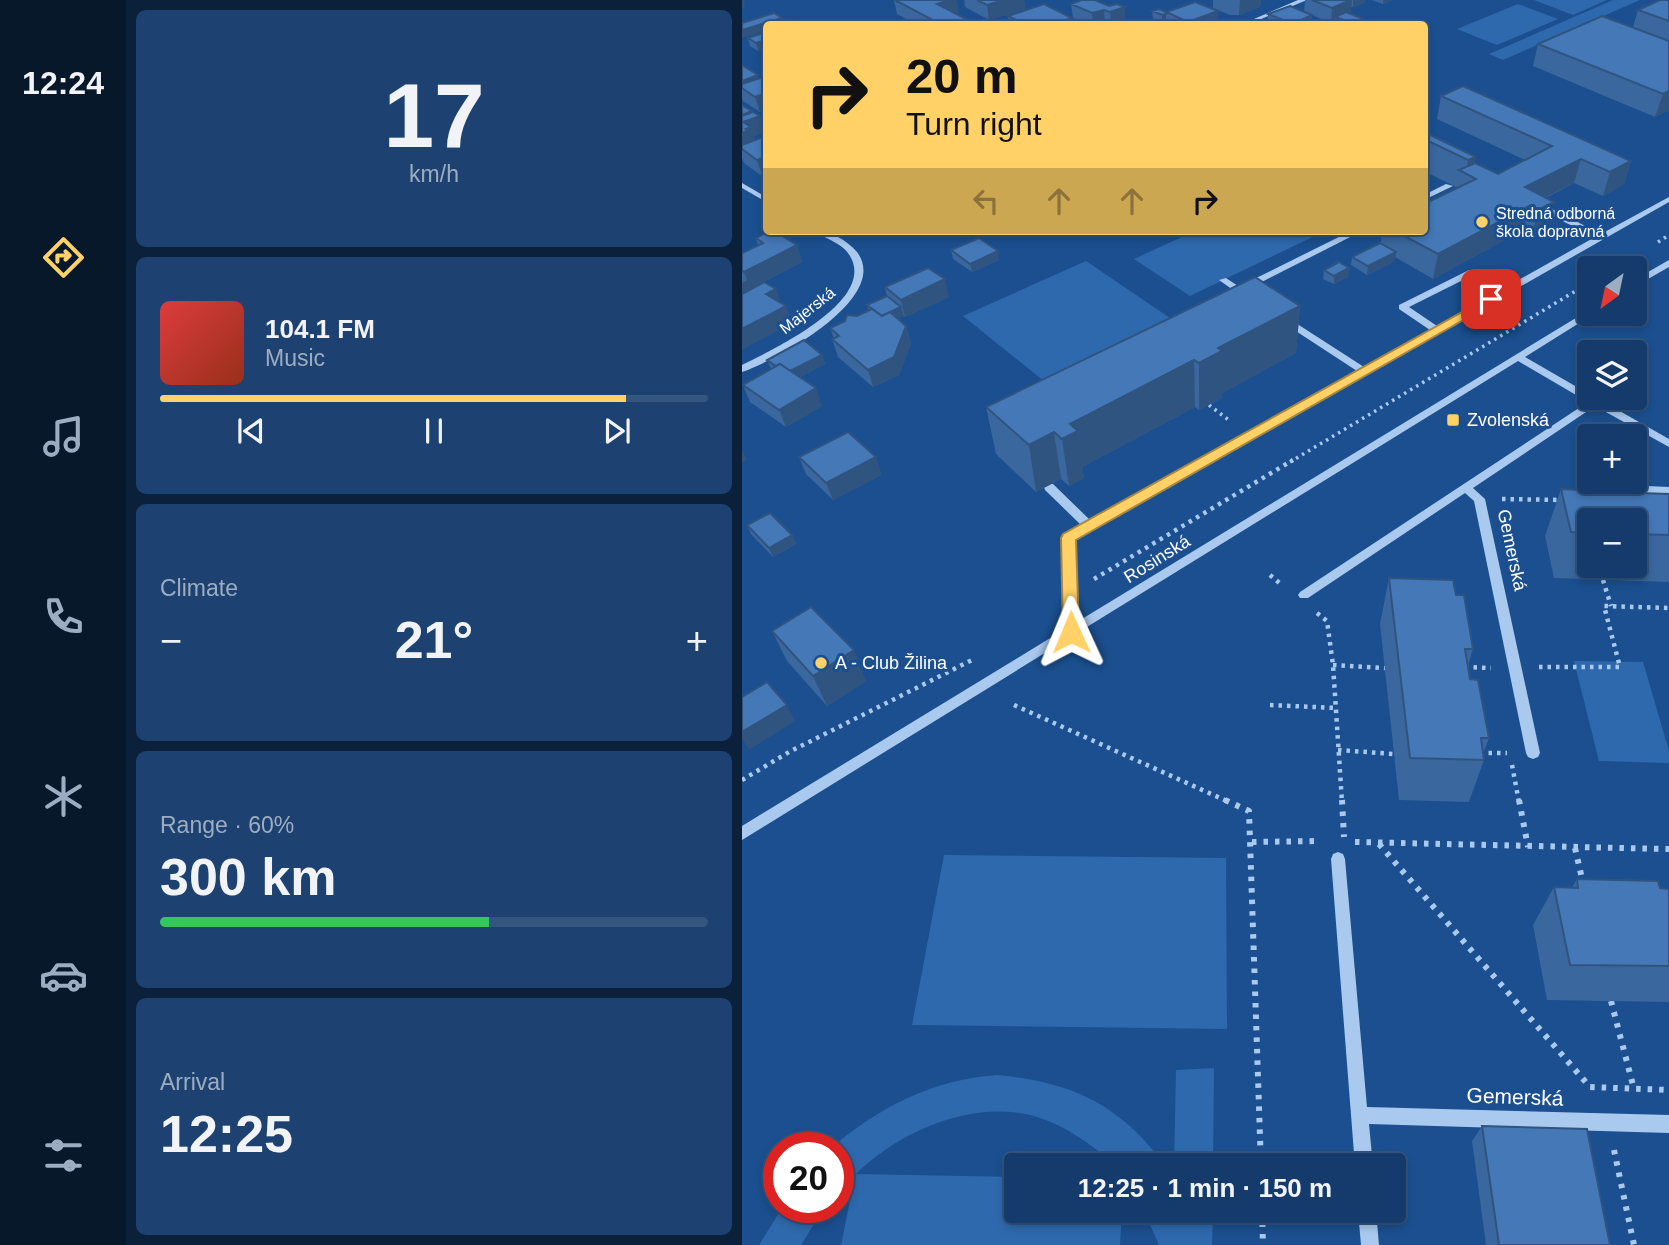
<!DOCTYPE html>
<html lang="en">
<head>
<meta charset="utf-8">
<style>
	:root { --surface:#143b6b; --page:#1d4271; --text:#f1f3f6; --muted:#9dadc1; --line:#33557e; --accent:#ffd166 }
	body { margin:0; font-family:Arial,sans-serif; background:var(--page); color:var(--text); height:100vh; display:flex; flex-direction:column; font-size:26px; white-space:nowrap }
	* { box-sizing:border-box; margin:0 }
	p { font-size:23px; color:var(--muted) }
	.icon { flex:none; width:38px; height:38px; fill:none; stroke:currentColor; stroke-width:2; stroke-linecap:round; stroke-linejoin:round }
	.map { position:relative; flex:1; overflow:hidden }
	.side { display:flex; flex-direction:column; gap:10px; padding:10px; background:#0b203b; width:616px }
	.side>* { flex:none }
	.hud { position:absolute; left:21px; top:21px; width:665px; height:214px; border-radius:7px; box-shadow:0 4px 10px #0003,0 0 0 2px var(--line); background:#ffd166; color:#111; overflow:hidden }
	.needle { width:46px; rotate:213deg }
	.fabs { position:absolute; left:835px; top:256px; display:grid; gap:14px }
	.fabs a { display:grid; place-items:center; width:70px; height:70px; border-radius:7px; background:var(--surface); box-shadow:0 4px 10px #0003,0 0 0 2px var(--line); font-size:35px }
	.speed { position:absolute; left:21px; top:1132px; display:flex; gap:14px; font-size:35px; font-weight:700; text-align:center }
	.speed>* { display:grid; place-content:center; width:91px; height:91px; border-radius:50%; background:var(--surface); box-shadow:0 4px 10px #0003,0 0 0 2px var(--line); line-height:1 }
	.speed .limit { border:10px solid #d22; background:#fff; color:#111 }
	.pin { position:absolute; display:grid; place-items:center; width:60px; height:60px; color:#fff; margin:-30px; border-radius:14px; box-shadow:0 4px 10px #0006 }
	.me { position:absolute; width:77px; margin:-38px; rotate:359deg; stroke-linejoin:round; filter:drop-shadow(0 0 5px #0008) }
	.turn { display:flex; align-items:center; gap:24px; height:147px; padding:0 28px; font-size:32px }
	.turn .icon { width:91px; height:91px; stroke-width:2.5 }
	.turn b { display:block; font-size:49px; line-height:60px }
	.lanes { display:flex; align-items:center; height:66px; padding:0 28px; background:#0003; justify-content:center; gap:35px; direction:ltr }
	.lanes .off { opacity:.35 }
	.big { font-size:52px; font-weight:700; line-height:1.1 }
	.side .card { flex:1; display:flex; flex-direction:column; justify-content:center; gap:10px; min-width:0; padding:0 24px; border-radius:10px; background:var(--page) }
	.side .dial { align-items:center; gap:0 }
	.dial b { font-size:91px; line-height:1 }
	.song { display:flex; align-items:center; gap:21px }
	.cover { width:84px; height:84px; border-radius:10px; background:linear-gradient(135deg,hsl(0 70% 55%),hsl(10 70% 35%)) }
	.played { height:7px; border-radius:4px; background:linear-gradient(90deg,var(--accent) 85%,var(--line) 85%) }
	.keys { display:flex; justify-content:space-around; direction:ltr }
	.heat { display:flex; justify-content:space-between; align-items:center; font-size:38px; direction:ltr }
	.charge { height:10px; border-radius:5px; background:linear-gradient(90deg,#34c759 60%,var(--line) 0) }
	.trip { position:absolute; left:262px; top:1153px; width:402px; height:70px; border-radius:7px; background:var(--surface); box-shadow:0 4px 10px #0003,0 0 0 2px var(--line); font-weight:700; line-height:70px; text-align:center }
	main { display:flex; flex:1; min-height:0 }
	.dock { display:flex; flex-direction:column; width:126px; justify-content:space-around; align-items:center; background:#08182b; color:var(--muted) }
	.dock .icon { width:49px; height:49px }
	.dock .current { color:var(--accent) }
	.dock b { font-size:32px; color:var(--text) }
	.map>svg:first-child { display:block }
</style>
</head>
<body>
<main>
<nav class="dock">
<b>12:24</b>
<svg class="icon current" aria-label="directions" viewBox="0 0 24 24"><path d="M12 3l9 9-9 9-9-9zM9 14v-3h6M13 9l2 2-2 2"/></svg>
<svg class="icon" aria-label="music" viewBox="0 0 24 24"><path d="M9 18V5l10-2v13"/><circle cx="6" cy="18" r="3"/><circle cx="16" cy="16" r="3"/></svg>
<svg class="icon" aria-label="phone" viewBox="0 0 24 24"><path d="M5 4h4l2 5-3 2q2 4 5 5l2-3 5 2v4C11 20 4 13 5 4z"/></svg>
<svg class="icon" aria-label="climate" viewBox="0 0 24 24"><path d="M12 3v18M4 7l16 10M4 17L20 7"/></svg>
<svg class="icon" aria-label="car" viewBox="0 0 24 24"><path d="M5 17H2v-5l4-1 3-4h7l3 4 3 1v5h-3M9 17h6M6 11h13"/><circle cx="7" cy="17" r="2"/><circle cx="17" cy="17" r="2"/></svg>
<svg class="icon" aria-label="filters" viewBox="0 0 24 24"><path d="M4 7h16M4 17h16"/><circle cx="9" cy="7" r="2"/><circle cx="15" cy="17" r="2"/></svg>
</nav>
<section class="side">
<div class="card dial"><b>17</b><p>km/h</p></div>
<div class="card">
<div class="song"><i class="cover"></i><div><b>104.1 FM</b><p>Music</p></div></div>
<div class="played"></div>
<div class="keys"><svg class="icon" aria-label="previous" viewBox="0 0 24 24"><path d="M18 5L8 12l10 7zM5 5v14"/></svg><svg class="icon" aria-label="pause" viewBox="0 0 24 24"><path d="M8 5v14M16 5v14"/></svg><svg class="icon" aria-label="next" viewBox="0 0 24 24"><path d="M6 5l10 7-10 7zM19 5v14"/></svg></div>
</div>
<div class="card"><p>Climate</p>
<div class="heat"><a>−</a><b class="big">21°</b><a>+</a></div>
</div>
<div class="card"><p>Range · 60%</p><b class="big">300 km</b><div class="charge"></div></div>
<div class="card"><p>Arrival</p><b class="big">12:25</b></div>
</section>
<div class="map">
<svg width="927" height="1245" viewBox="0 0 927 1245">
	<rect width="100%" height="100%" fill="#1b4f8f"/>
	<g fill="#2e69ad">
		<path d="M792,0H865L831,15Z"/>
		<path d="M871,0H898L761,60L747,54Z"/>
		<path d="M776,4L816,19L755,45L715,29Z"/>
		<path d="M453,231H583L448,296L392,259Z"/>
		<path d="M344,261L428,318L302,381L221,316Z"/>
		<path d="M832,661L901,662L927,751V763L857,761Z"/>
		<path d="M202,855L484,858L485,1029L170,1025Z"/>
		<path d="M472,1068L471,1165H432L434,1070Z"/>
		<path d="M255,1075C331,1082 377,1104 423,1165H372C351,1145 324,1126 295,1117C233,1098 157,1131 114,1174L275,1177V1211H380L378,1245H99L113,1176L96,1193V1148H89C139,1106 190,1080 255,1075Z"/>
		<path d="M40,1208H82L59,1245H17Z"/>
		<path d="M402,1211H471L470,1245H417Z"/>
	</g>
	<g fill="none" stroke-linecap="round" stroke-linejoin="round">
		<g stroke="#a9c9ee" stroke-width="3.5" stroke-dasharray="2.5 4.5" stroke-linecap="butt">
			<path d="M916,242L927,235"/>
			<path d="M873,268L884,261"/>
			<path d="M467,405L488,421"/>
			<path d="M548,462L847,283"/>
		</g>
		<g stroke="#a9c9ee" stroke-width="4.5" stroke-dasharray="3.5 5" stroke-linecap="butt">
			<path d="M760,499L821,500"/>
			<path d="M528,575L541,586"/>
			<path d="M352,579L551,460"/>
			<path d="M861,580L869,606"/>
			<path d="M575,613L585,621L591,665L600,802"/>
			<path d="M591,665L643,668"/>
			<path d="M723,667L749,668"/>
			<path d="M797,667H878L862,606L927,608"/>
			<path d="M272,705L487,802"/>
			<path d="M528,705L594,708"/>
			<path d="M596,750L651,754"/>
			<path d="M738,753H765"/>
			<path d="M770,765L777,802"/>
			<path d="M0,780L47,752L232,659"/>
		</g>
		<g stroke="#a9c9ee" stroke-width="6" stroke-dasharray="4.5 7" stroke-linecap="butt">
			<path d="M483,800L507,811L519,1166"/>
			<path d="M600,800L602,837"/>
			<path d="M777,800L786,847"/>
			<path d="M510,842L579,841"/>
			<path d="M613,842L927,849"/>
			<path d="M637,844L848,1087L927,1090"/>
			<path d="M833,848L841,883"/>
			<path d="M869,1001L892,1089"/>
			<path d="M872,1150L892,1245"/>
			<path d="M520,1211L521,1245"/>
		</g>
		<g fill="#a9c9ee" fill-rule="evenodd">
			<path d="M556,0H565L507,24H500Z"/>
			<path d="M0,183L24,197V202L0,188Z"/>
			<path d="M704,184L711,186L682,200V195Z"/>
			<path d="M927,197V202L333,540L335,622L847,310V313H851L850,315L783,357L847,394V397H853L927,439V447L853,406L731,488L743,499L798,753L796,757L791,759L786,757L784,753L732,501L723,493L566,598H558L556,595L558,592L846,402L776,361L0,840V826L323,629L321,538L340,526L303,490L302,487L303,484H311L349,521L615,371L540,322V318H546L622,367L688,330L657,309V305L727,270H733V274L667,307L695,326L853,237L800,211V207H806L859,234Z"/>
			<path d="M73,231C88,231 105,240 115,252C150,298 33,361 0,372V365C30,350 135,301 108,256C101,243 83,239 73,231Z"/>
			<path d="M609,231H620L506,289H501L507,293V297H501L477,280L484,278L499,288L500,285Z"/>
			<path d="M927,260V267L892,287V280Z"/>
			<path d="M882,485L927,487V495L878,492L877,489Z"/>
			<path d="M596,852L601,854L603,859L625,1107L927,1115V1133L627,1124L631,1166H613L589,859L591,854Z"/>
			<path d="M616,1211H634L637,1245H619Z"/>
		</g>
	</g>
	<g fill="#3a679d" fill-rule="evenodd">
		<path d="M152,0L217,13L214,14L234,24H173L155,14Z"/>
		<path d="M222,0H282L283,9L247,20L223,7Z"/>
		<path d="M471,0H519L518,7L497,15H488L471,8Z"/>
		<path d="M563,0H623V3L609,7V14L629,22V24H593V21L589,23L570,15L569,24H526V14L562,12Z"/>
		<path d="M629,0H651L641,4Z"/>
		<path d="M927,0V110L913,117L791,66L796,44L891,27L896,10Z"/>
		<path d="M329,4L383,7V22L377,24H343L331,18Z"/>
		<path d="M410,11L424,12L476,11L475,24H424V21L420,23L411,19Z"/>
		<path d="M266,16L330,18V24H267Z"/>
		<path d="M24,32L16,51L8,46L6,38Z"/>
		<path d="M0,65L16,75L18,112L1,101L0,98Z"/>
		<path d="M699,96L889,161L882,184L861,196L832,183L804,198L806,226L790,235L781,230L691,279L653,257V261L625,275L609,265L610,257L639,243L640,231H682L713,189L714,187L682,171V132L733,163L756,174L783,160L695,119Z"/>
		<path d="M0,106L18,116L23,132L12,136L13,140L24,136V175L21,177L2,163L0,158Z"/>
		<path d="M25,231H58L59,233L47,239L55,245L60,262L0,293V253L16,245L14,238L25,232Z"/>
		<path d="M209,250L257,260L230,272L211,259Z"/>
		<path d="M607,268L606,277L592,284L581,279L582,270Z"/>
		<path d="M143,287L207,297L163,317L161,316L155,318L164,326L169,343L157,375L131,387L96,357L90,339H92L88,328L127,311L125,305L145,296Z"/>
		<path d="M558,306L554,353L480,393V398L457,410L453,407L340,467L342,478L327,486L319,479L294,492L254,454L244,407Z"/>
		<path d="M80,355L83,364L58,377L80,406L44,427L8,402L1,385L29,369L25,360Z"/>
		<path d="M57,457H134L139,475L91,500L64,474Z"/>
		<path d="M836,486L898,493L927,494V582L812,578L803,536L819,489L834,490ZM847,520H892V565H847Z"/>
		<path d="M5,525L50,535L54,544L31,557L9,534Z"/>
		<path d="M647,578L714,595L731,649L726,665L728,679L747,738L741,754L742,760L727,802L657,800L638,624Z"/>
		<path d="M30,631L124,681L85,706L45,661Z"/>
		<path d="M835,879L927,889V1002L805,1000L791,925L812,887L830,888Z"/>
		<path d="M740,1126L868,1245H744L730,1141Z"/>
	</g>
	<g fill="#305480">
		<path d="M0,0H2L3,7L0,8Z"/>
		<path d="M208,0H215L217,13L198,19L195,4Z"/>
		<path d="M262,0H282L283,9L247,20L245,5Z"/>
		<path d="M498,0H519L518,7L497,15Z"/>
		<path d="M610,0L609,14L593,17V21L589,23L590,8Z"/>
		<path d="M611,0H623V3L611,8Z"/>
		<path d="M641,0H651L641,4Z"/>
		<path d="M383,7V22L377,24H369L368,12Z"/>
		<path d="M362,10L363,24H351L350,13Z"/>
		<path d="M476,11L475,24H446V22Z"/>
		<path d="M424,14V21L420,23V15Z"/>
		<path d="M570,15L569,24H551Z"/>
		<path d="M40,18L42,24H24V31L0,38V30Z"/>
		<path d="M330,18V24H310Z"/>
		<path d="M24,40V48L16,51L14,43Z"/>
		<path d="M16,75L19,83L0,88V81Z"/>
		<path d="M927,91V110L913,117L921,94Z"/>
		<path d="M24,93V110L18,112L13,97Z"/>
		<path d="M10,111L12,118L18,116L23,132L12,136L14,144L0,149V115Z"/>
		<path d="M24,157V166L22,165L24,175L21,177L15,160Z"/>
		<path d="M734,157L730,177L724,174L726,160Z"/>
		<path d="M839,159L832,183L786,206L781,230L691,279L696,254L783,187Z"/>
		<path d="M889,161L882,184L861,196L868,172Z"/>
		<path d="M812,202L806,226L790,235L796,210Z"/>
		<path d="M43,231H58L59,233L47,239L50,247L55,245L60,262L8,289L2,272L36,235Z"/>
		<path d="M256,251L257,260L230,272L228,264Z"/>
		<path d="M654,252L653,261L625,275L626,266Z"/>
		<path d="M607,268L606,277L592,284V276Z"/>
		<path d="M203,279L207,297L163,317L159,300Z"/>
		<path d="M5,280L8,289L0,293V283Z"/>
		<path d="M34,289L40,307L24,294Z"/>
		<path d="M44,306L50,323L0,350V329Z"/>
		<path d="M558,306L554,353L480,393V398L457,410V363L476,348Z"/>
		<path d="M159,307L162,316L142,325L140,316Z"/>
		<path d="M164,326L169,343L157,375L131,387L126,370Z"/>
		<path d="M80,355L83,364L48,382L45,373Z"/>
		<path d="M452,360L453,407L340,467L342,478L327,486L320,439L328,424Z"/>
		<path d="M74,388L80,406L44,427L37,410Z"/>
		<path d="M312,432L319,479L294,492L287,445Z"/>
		<path d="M0,449L5,460L0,463Z"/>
		<path d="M134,457L139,475L91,500L84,483Z"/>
		<path d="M50,535L54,544L31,557L27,548Z"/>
		<path d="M112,650L124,681L85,706L71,676Z"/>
		<path d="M45,705L53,721L7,750L0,739V732Z"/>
	</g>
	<g fill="#4478b7" stroke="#305480" stroke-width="2">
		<path d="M153,0H208L195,4L234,24H198Z"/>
		<path d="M235,0H262L245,5Z"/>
		<path d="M340,0H353L367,6L375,4L383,7L368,12L362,10L350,13L329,4Z"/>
		<path d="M570,0H609L590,8Z"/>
		<path d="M918,0H927V21L896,10Z"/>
		<path d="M453,2L476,11L446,22L424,12Z"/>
		<path d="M302,4L330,18L310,24H282L266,16Z"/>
		<path d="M548,6L570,15L551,24L526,14Z"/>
		<path d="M417,9L426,13L424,12V14L420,15L410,11Z"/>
		<path d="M604,12L629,22L624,24H613L593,17Z"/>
		<path d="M32,13L40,18L0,30V23Z"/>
		<path d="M860,16L927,41V91L921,94L796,44Z"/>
		<path d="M402,20L411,24H380L389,21L393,23Z"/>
		<path d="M24,32V40L14,43L6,38Z"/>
		<path d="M0,65L16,75L0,81Z"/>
		<path d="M24,76V93L13,97L0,88V84Z"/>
		<path d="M721,86L889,161L868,172L839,159L783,187L812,202L796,210L787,206L696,254L653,231H682V204L734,179L717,170L733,163L756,174L810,146L699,96Z"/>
		<path d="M0,106H1L10,111L0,115Z"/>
		<path d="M11,112L18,116L1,122L9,127L4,129L7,130L0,133V116Z"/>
		<path d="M682,132L734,157L726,160L682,139Z"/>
		<path d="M24,136V157L15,160L0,149V145Z"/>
		<path d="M28,231H38L46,236L42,237L55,245L2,272L0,271V253L21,243L14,238Z"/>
		<path d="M237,238L256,251L228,264L209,250Z"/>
		<path d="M638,243L654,252L626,266L610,257Z"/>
		<path d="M597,262L607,268L592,276L582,270Z"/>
		<path d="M186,268L203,279L159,300L143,287Z"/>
		<path d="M513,277L558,306L476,348L480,351L457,363L452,360L328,424L336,431L320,439L312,432L287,445L244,407Z"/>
		<path d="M22,282L34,289L24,294L44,306L0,329V294Z"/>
		<path d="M145,296L159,307L140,316L125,305Z"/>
		<path d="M130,309L140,316L148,312L164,326L152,357L126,370L90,339L97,336L88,328L103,321L105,315L115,316Z"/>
		<path d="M62,340L80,355L48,371L38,364L34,366L25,360Z"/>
		<path d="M38,364L74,388L37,410L1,385Z"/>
		<path d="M106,432L134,457L84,483L57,457Z"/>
		<path d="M836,486L897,488L898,493L927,494V535L892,534V520H847V533L829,532L819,489L836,490Z"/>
		<path d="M28,513L50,535L27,548L5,525Z"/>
		<path d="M647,578L711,580L714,595H722L731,649H723L728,679L736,680L747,738H739L742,760L668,758Z"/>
		<path d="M69,607L112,650L71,676L30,631Z"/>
		<path d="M25,682L45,705L0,732V697Z"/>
		<path d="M835,879L916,881L918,888L927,889V966L828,965L812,887L836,888Z"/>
		<path d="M740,1126L845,1129L868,1245H757Z"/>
	</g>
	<path fill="#ffd166" stroke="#a68842" stroke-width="2" d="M749,296L755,299L753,302L334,540L337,632L329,639L323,637L321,632L319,538L321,534Z"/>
	<g fill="#ffd166" stroke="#1b4f8f" stroke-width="2.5">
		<circle cx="740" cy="222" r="7"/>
		<rect x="704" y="413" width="14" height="14" rx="3.5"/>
		<circle cx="79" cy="663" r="7"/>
	</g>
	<g text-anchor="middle" stroke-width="6" stroke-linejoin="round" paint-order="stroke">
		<g font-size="16" fill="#fff" stroke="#1b4f8f" text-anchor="start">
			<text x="754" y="219">Stredná odborná<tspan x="754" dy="18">škola dopravná</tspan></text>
		</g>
		<g font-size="16" fill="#fff" stroke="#1b4f8f">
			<text transform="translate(65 310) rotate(-38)" y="6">Majerská</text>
		</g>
		<g font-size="18" fill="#fff" stroke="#1b4f8f" text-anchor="start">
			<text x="725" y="426">Zvolenská</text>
			<text x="93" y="669">A - Club Žilina</text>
		</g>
		<g font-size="18" fill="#fff" stroke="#1b4f8f">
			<text transform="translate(770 550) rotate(78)" y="6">Gemerská</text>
			<text transform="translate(415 559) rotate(-32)" y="6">Rosinská</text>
		</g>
		<g font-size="21" fill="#fff" stroke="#1b4f8f">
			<text transform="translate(773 1097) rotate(2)" y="7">Gemerská</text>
		</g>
	</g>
</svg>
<div class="fabs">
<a><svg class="needle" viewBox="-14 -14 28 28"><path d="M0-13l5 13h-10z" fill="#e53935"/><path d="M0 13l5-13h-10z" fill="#9dadc1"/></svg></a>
<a><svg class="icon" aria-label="layers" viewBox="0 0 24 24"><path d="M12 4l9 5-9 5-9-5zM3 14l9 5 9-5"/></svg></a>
<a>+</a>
<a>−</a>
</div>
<div class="speed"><div class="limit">20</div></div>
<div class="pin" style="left:749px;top:299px;background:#d93025"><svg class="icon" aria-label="arrive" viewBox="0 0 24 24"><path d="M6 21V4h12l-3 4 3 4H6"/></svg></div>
<svg class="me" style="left:329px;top:632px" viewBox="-20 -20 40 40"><path d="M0-17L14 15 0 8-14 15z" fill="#ffd166" stroke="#fff" stroke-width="4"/></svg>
<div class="trip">12:25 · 1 min · 150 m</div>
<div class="hud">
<div class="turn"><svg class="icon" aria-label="right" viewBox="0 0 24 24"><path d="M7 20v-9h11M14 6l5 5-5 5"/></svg><div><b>20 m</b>Turn right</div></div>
<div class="lanes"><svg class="icon off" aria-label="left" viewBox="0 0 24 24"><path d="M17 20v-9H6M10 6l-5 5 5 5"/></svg><svg class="icon off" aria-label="ahead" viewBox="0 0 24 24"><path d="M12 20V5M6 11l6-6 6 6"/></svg><svg class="icon off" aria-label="ahead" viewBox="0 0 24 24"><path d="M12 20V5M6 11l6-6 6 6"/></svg><svg class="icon" aria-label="right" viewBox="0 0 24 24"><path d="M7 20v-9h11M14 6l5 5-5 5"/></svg></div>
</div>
</div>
</main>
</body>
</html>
